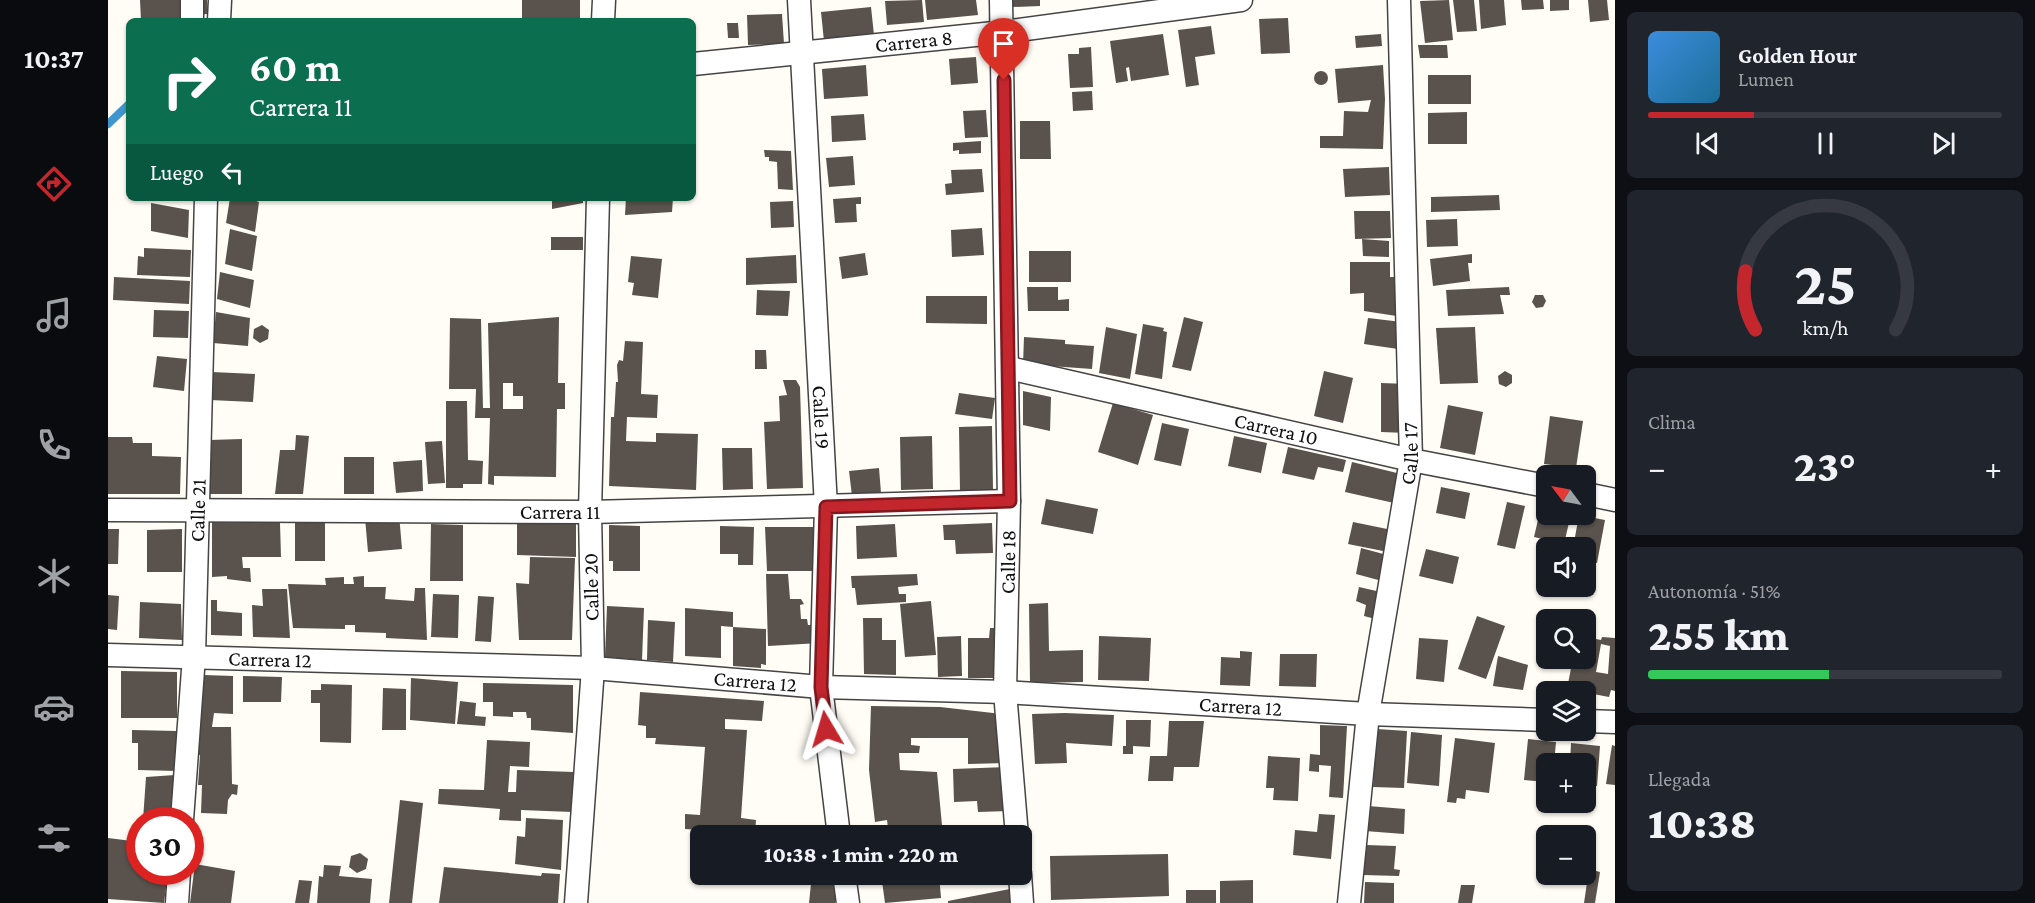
<!DOCTYPE html>
<html lang="es">
<head>
<meta charset="utf-8">
<style>
	:root { --surface:#171b24; --page:#20242c; --text:#f1f3f6; --muted:#9ea1a6; --line:#363941; --accent:#c4262e }
	body { margin:0; font-family:"Crimson Pro",serif; background:var(--page); color:var(--text); height:100vh; display:flex; flex-direction:column; font-size:22px; white-space:nowrap }
	* { box-sizing:border-box; margin:0 }
	p { font-size:20px; color:var(--muted) }
	.icon { flex:none; width:33px; height:33px; fill:none; stroke:currentColor; stroke-width:2; stroke-linecap:round; stroke-linejoin:round }
	.map { position:relative; flex:1; overflow:hidden }
	.sheet { display:flex; flex-direction:column; gap:12px; padding:12px; background:#0d0f14; width:420px }
	.sheet>* { flex:none }
	.guide { position:absolute; left:18px; top:18px; width:570px; height:183px; border-radius:9px; box-shadow:0 2px 4px #0004; background:#0b6e4f; color:#fff; overflow:hidden }
	.needle { width:39px; rotate:302deg }
	.buttons { position:absolute; left:1428px; top:465px; display:grid; gap:12px }
	.buttons a { display:grid; place-items:center; width:60px; height:60px; border-radius:9px; background:var(--surface); box-shadow:0 2px 4px #0004; font-size:30px }
	.speed { position:absolute; left:18px; top:807px; display:flex; gap:12px; font-size:30px; font-weight:700; text-align:center }
	.speed>* { display:grid; place-content:center; width:78px; height:78px; border-radius:50%; background:var(--surface); box-shadow:0 2px 4px #0004; line-height:1 }
	.speed .limit { border:9px solid #d22; background:#fff; color:#111 }
	.pin { position:absolute; display:grid; place-items:center; width:51px; height:51px; color:#fff; margin:-62px -26px; border-radius:50% 50% 50% 0; rotate:-45deg; box-shadow:0 0 6px #0007 }
	.pin .icon { rotate:45deg }
	.me { position:absolute; width:66px; margin:-33px; rotate:353deg; stroke-linejoin:round; filter:drop-shadow(0 0 4px #0008) }
	.turn { display:flex; align-items:center; gap:21px; height:126px; padding:0 24px; font-size:27px }
	.turn .icon { width:78px; height:78px; stroke-width:2.5 }
	.turn b { display:block; font-size:42px; line-height:51px }
	.then { display:flex; align-items:center; height:57px; padding:0 24px; background:#0003; gap:12px; font-size:22px }
	.big { font-size:45px; font-weight:800; line-height:1.1 }
	.sheet .tile { flex:1; display:flex; flex-direction:column; justify-content:center; gap:9px; min-width:0; padding:0 21px; border-radius:9px; background:var(--page) }
	.sheet .dial { align-items:center; gap:0 }
	.dial svg { height:156px; overflow:visible; fill:none; stroke:var(--line); stroke-width:7; stroke-linecap:round; text-anchor:middle }
	.dial text { fill:var(--text); stroke:none }
	.song { display:flex; align-items:center; gap:18px }
	.cover { width:72px; height:72px; border-radius:9px; background:linear-gradient(135deg,hsl(210 70% 55%),hsl(200 70% 35%)) }
	.played { height:6px; border-radius:3px; background:linear-gradient(90deg,var(--accent) 30%,var(--line) 30%) }
	.keys { display:flex; justify-content:space-around; direction:ltr }
	.heat { display:flex; justify-content:space-between; align-items:center; font-size:33px; direction:ltr }
	.charge { height:9px; border-radius:4px; background:linear-gradient(90deg,#34c759 51%,var(--line) 0) }
	.trip { position:absolute; left:582px; top:825px; width:342px; height:60px; border-radius:9px; background:var(--surface); box-shadow:0 2px 4px #0004; font-weight:800; line-height:60px; text-align:center }
	main { display:flex; flex:1; min-height:0 }
	.dock { display:flex; flex-direction:column; width:108px; justify-content:space-around; align-items:center; background:#090b0e; color:var(--muted) }
	.dock .icon { width:42px; height:42px }
	.dock .active { color:var(--accent) }
	.dock b { font-size:27px; color:var(--text) }
	.map>svg:first-child { display:block }
</style>
</head>
<body>
<main>
<nav class="dock">
<b>10:37</b>
<svg class="icon active" aria-label="directions" viewBox="0 0 24 24"><path d="M12 3l9 9-9 9-9-9zM9 14v-3h6M13 9l2 2-2 2"/></svg>
<svg class="icon" aria-label="music" viewBox="0 0 24 24"><path d="M9 18V5l10-2v13"/><circle cx="6" cy="18" r="3"/><circle cx="16" cy="16" r="3"/></svg>
<svg class="icon" aria-label="phone" viewBox="0 0 24 24"><path d="M5 4h4l2 5-3 2q2 4 5 5l2-3 5 2v4C11 20 4 13 5 4z"/></svg>
<svg class="icon" aria-label="climate" viewBox="0 0 24 24"><path d="M12 3v18M4 7l16 10M4 17L20 7"/></svg>
<svg class="icon" aria-label="car" viewBox="0 0 24 24"><path d="M5 17H2v-5l4-1 3-4h7l3 4 3 1v5h-3M9 17h6M6 11h13"/><circle cx="7" cy="17" r="2"/><circle cx="17" cy="17" r="2"/></svg>
<svg class="icon" aria-label="filters" viewBox="0 0 24 24"><path d="M4 7h16M4 17h16"/><circle cx="9" cy="7" r="2"/><circle cx="15" cy="17" r="2"/></svg>
</nav>
<div class="map">
<svg width="1507" height="903" viewBox="0 0 1507 903">
	<rect width="100%" height="100%" fill="#fffdf5"/>
	<g fill="none" stroke-linecap="round" stroke-linejoin="round">
		<path stroke="#3f96cf" stroke-width="8" d="M0,124L21,104"/>
	</g>
	<g fill="#5a524d" fill-rule="evenodd">
		<path d="M32,0H99L100,14L81,15L78,21H33Z"/>
		<rect x="414" y="0" width="58" height="21"/>
		<path d="M814,0L816,22L779,25L777,1Z"/>
		<path d="M817,0H868L870,15L819,20Z"/>
		<path d="M904,0H932V6L905,7Z"/>
		<path d="M1341,0L1345,40L1317,43L1312,1Z"/>
		<path d="M1345,0H1366L1369,31L1349,32Z"/>
		<path d="M1371,0H1396L1398,25L1373,29Z"/>
		<path d="M1413,0H1435L1436,9L1414,10Z"/>
		<path d="M1442,0H1461V10L1442,11Z"/>
		<path d="M1480,0H1499L1501,20L1482,22Z"/>
		<path d="M763,7L766,35L716,41L713,12Z"/>
		<path d="M674,14L676,44L640,45L639,15Z"/>
		<path d="M1180,18L1182,53L1153,54L1151,19Z"/>
		<path d="M619,23H630L631,38H620Z"/>
		<path d="M1103,26L1107,54L1087,57L1091,85L1078,87L1070,30Z"/>
		<path d="M1055,34L1061,75L1023,81L1021,67L1018,68L1020,81L1008,83L1002,41Z"/>
		<path d="M1273,34L1274,46L1248,48L1247,36Z"/>
		<path d="M1310,45H1339L1340,58H1312Z"/>
		<path d="M983,47L985,87L962,88L960,54H971V48Z"/>
		<path d="M868,57L870,83L843,85L841,59Z"/>
		<path d="M758,65L760,96L716,99L714,69Z"/>
		<path d="M1275,65L1277,99L1275,149L1212,148V136H1235L1236,111L1260,112L1263,100L1230,103L1227,69Z"/>
		<circle cx="1213" cy="78" r="7"/>
		<rect x="1320" y="75" width="43" height="29"/>
		<path d="M984,91L985,110L965,111L964,92Z"/>
		<path d="M878,110L880,137L857,138L855,111Z"/>
		<path d="M1359,112V144H1320V113Z"/>
		<path d="M756,114L758,140L724,142L723,116Z"/>
		<path d="M912,121H942L943,159H912Z"/>
		<path d="M873,141V153L851,154V150L845,151V143Z"/>
		<path d="M656,150L683,151L685,190L670,189L669,162L661,161V157H657Z"/>
		<path d="M745,156L747,185L721,187L718,158Z"/>
		<path d="M1281,167L1282,195L1237,197L1235,169Z"/>
		<path d="M874,169L876,192L838,195L837,184L844,183L843,170Z"/>
		<path d="M1391,195L1392,210L1323,212V197Z"/>
		<path d="M753,197V204H748L749,222L727,223L725,199Z"/>
		<path d="M122,198H139L151,202L147,232L118,223Z"/>
		<path d="M444,198H475V203L444,209Z"/>
		<path d="M518,198H565L564,212L517,215Z"/>
		<path d="M685,201L686,227L663,228L662,202Z"/>
		<path d="M43,203L81,210L80,238L43,231Z"/>
		<path d="M1246,211H1282L1283,238L1247,239Z"/>
		<path d="M1349,219L1350,246L1319,247L1318,220Z"/>
		<path d="M874,228L876,255L844,257L843,230Z"/>
		<path d="M122,229L149,236L144,271L117,264Z"/>
		<rect x="443" y="237" width="32" height="13"/>
		<path d="M1254,239L1281,241V257L1255,256Z"/>
		<path d="M36,248L83,250L82,277L29,275L30,256L36,257Z"/>
		<rect x="921" y="251" width="42" height="31"/>
		<path d="M757,253L760,275L734,279L731,257Z"/>
		<path d="M1364,254V263H1360L1362,281L1325,286L1322,259Z"/>
		<path d="M688,255L689,283L638,285V258Z"/>
		<path d="M523,256L554,259L550,298L524,295L526,283L520,282Z"/>
		<path d="M1242,262H1282V277H1289L1295,317L1256,311V293L1242,294Z"/>
		<path d="M112,272L146,280L142,308L109,299Z"/>
		<path d="M6,277L82,281L81,304L5,300Z"/>
		<path d="M919,287H950V300L961,299V311H920Z"/>
		<path d="M1401,287L1402,295H1392L1396,314L1340,316L1338,290Z"/>
		<path d="M649,290L682,291L680,316L648,315Z"/>
		<path d="M1427,295H1435L1438,301L1435,307L1428,308L1424,302Z"/>
		<path d="M818,296H879V324L818,323Z"/>
		<path d="M46,310L81,311L80,338L45,337Z"/>
		<path d="M108,312L142,318L140,346L105,343Z"/>
		<path d="M451,317L450,383H457V409H449L448,477L386,476V485L380,484L382,418H367L368,389H341L342,318L373,319L375,408H382L380,323ZM395,383H405V396H415V409H395Z"/>
		<path d="M1076,317L1095,322L1083,371L1064,367Z"/>
		<path d="M1260,318L1294,322L1290,349L1256,344Z"/>
		<path d="M1035,324L1056,328L1055,331L1059,332L1054,379L1027,374Z"/>
		<path d="M154,325L161,330L160,339L152,343L145,338L146,329Z"/>
		<path d="M998,327L1029,334L1022,379L991,373Z"/>
		<path d="M1367,327L1370,383L1332,384L1328,328Z"/>
		<path d="M916,337L957,340V344L986,346L984,369L915,364Z"/>
		<path d="M517,341L535,342L533,394L550,395L549,418L519,417L518,441L548,442V433L590,434L588,490L501,486L503,417H506L508,382H510L509,365L511,360L515,361Z"/>
		<path d="M647,350H658L659,369H647Z"/>
		<path d="M49,356L79,359L76,391L45,387Z"/>
		<path d="M1216,371L1245,378L1235,423L1206,416Z"/>
		<path d="M1397,371L1404,375V383L1398,387L1391,384L1390,376Z"/>
		<path d="M104,372L147,374L145,402L102,400Z"/>
		<path d="M675,380H688L692,387L695,488L659,489L656,422L672,421L671,396L679,395Z"/>
		<path d="M1273,383L1300,384L1299,433L1273,432Z"/>
		<path d="M915,391L943,397L942,431L915,425Z"/>
		<path d="M851,393L887,398L884,419L847,414Z"/>
		<path d="M338,401H359L360,460L375,461L374,484H355V488H338Z"/>
		<path d="M1005,403L1045,415L1030,465L990,452Z"/>
		<path d="M1340,405L1375,412L1367,455L1332,448Z"/>
		<path d="M1442,416L1475,421L1468,468L1436,464Z"/>
		<path d="M1054,423L1081,429L1073,466L1046,460Z"/>
		<path d="M884,426L885,491L852,492L851,427Z"/>
		<path d="M188,435L201,436L195,494H167L172,450H187Z"/>
		<path d="M824,436L825,489L793,490L792,437Z"/>
		<path d="M1126,436L1159,443L1153,473L1120,466Z"/>
		<path d="M0,437H24L25,443H44V456L73,457L72,494H0Z"/>
		<path d="M134,439V494H100L101,440Z"/>
		<path d="M334,441L337,483L320,484L317,442Z"/>
		<path d="M1180,447L1238,460L1235,472L1210,467L1206,480L1174,473Z"/>
		<path d="M614,448H644L645,489L615,490Z"/>
		<rect x="236" y="457" width="30" height="37"/>
		<path d="M314,460L315,491L288,493L285,462Z"/>
		<path d="M1244,462L1293,474L1286,503L1237,492Z"/>
		<path d="M771,468L773,493L744,496L741,471Z"/>
		<path d="M1333,487L1362,493L1357,519L1328,513Z"/>
		<path d="M938,499L990,509L985,534L933,524Z"/>
		<path d="M1399,502L1417,506L1407,549L1389,545Z"/>
		<path d="M1433,507L1438,508V514H1463L1456,544L1426,537Z"/>
		<path d="M291,514L294,549L260,552L257,518Z"/>
		<path d="M1471,515L1497,520L1489,563L1478,561V548H1465Z"/>
		<path d="M409,517H468V557L409,555Z"/>
		<path d="M104,522L172,523L173,557H134L135,568H142L143,582L119,579V576L104,577Z"/>
		<path d="M1245,522L1284,530L1280,552L1240,544Z"/>
		<rect x="187" y="523" width="30" height="38"/>
		<path d="M884,523L885,553L848,554L847,540H836L835,525Z"/>
		<path d="M323,524L355,525V581H322Z"/>
		<path d="M787,524L789,557L749,559L748,526Z"/>
		<path d="M501,525L532,526V571H505V561H501Z"/>
		<path d="M612,526L646,527L645,565H630V554H612Z"/>
		<path d="M657,527H708L710,571H659Z"/>
		<path d="M0,529H11L10,564H0Z"/>
		<path d="M74,529V572H39V530Z"/>
		<path d="M1253,548L1279,555L1274,581L1248,574Z"/>
		<path d="M1318,549L1351,557L1345,584L1311,576Z"/>
		<path d="M422,557L467,558L464,640H411L408,583L421,584Z"/>
		<path d="M658,574H680L682,599H693L696,604L692,605L693,619H699L700,625H711L712,643L660,646Z"/>
		<path d="M809,574L810,585L790,587L791,594H798V602L749,605L747,588H744L743,576Z"/>
		<path d="M256,576V587H278L277,599L306,601L307,588H317L319,640L278,638V633L247,632V625H237V629L185,628L180,584L218,585L217,578L236,577V584H246L245,577Z"/>
		<path d="M1251,587L1277,593L1271,620L1256,616L1258,605L1248,601Z"/>
		<path d="M154,589H179L182,638L145,637L144,605L155,606Z"/>
		<path d="M325,594L351,595L350,638L323,637Z"/>
		<path d="M0,595L11,596L9,630L0,629Z"/>
		<path d="M370,596L386,597L383,642L367,641Z"/>
		<path d="M103,600H109V611L134,613V636L103,635Z"/>
		<path d="M823,601L828,655L797,657L792,604Z"/>
		<path d="M32,602L73,604L74,640L31,638Z"/>
		<path d="M940,603L941,651L975,650V682L922,683L921,604Z"/>
		<path d="M499,606L536,608L534,660L497,657Z"/>
		<path d="M577,608L625,612V627L613,626V658L577,656Z"/>
		<path d="M1369,616L1397,626L1378,679L1350,669Z"/>
		<path d="M755,618H774V640H788V675L756,674Z"/>
		<path d="M540,620L567,622L565,662L539,660Z"/>
		<path d="M625,627L658,629V665L653,664V668L625,666Z"/>
		<path d="M882,628H890V678H860V638H881Z"/>
		<path d="M853,636L854,676L830,677L829,637Z"/>
		<path d="M991,636L1043,638L1041,681L990,680Z"/>
		<path d="M1478,637L1493,640L1494,637L1507,638V691L1503,690L1501,697L1459,689L1465,658H1478ZM1493,644L1502,646L1500,674L1488,672Z"/>
		<path d="M1311,638L1340,640L1336,682L1308,679Z"/>
		<path d="M1132,651L1144,652L1142,686L1112,685L1113,657L1132,658Z"/>
		<path d="M1172,654H1209L1208,687L1171,686Z"/>
		<path d="M1390,656L1420,665L1415,690L1385,686Z"/>
		<path d="M13,671L69,672V718H13Z"/>
		<path d="M96,675L125,676V714L106,713L104,727H123L124,784L130,785L129,795L124,794L120,800L119,814L93,813L94,785H90L92,755H89Z"/>
		<path d="M135,676L174,677L173,702H135Z"/>
		<path d="M303,678L350,682L347,724L302,720Z"/>
		<path d="M375,683L465,685V733L423,730V718H419L418,712H405V717L385,716V702H375Z"/>
		<path d="M213,684L244,685L243,743L212,742V703H203V690H213Z"/>
		<path d="M275,688L298,689V730H274Z"/>
		<path d="M532,692L656,701L654,721L617,719V729L639,730L633,818L648,820L647,834L592,836V839H589L590,830L577,829V814L592,815L597,747L547,744L548,738H538V726L530,725Z"/>
		<path d="M352,701L368,703L367,716L378,717L377,726L349,724Z"/>
		<path d="M763,706L832,707L894,714L898,763L860,764V738H803V745L812,746L811,753H791L792,770L829,772L835,836H781L779,820L767,822L761,770Z"/>
		<path d="M957,713L1006,715L1004,746L958,743L959,763L927,764L924,714Z"/>
		<path d="M1018,720H1043L1042,747L1025,746V754H1015V746H1018Z"/>
		<path d="M1061,721H1096L1091,767H1066L1065,781H1040L1042,756H1059Z"/>
		<path d="M1212,725L1239,726L1235,798L1221,797L1223,766L1211,765V772L1201,771L1202,754L1212,755Z"/>
		<path d="M1269,729L1299,731L1296,788L1265,787Z"/>
		<path d="M24,730L69,731L68,771L30,770V743H24Z"/>
		<path d="M1303,732L1334,735L1331,786L1299,783Z"/>
		<path d="M1347,738L1387,743L1381,793L1358,790L1357,799L1349,798L1348,803L1339,802Z"/>
		<path d="M1420,739L1448,742L1446,764H1438V782L1416,780Z"/>
		<path d="M379,740L422,742L421,767L402,766L400,792H408L409,770L466,772L464,812L413,810V821L391,820L392,809L330,804L331,789L376,790Z"/>
		<path d="M1463,743L1492,746L1489,786L1478,785V764H1462Z"/>
		<path d="M1504,745L1507,746V785L1498,784Z"/>
		<path d="M1160,756L1192,758L1190,801L1165,800L1166,788H1158Z"/>
		<path d="M899,767L901,811L870,812L869,801L846,802L845,769Z"/>
		<path d="M67,775L64,820H35L38,777Z"/>
		<path d="M292,800L315,803L304,903H281Z"/>
		<path d="M1260,806L1297,809L1296,834L1257,831Z"/>
		<path d="M1211,814L1227,815L1223,859L1185,855L1187,830L1209,832Z"/>
		<path d="M418,818L455,820L453,870L407,864L409,836L417,837Z"/>
		<path d="M0,838L32,842V872H60L56,903L0,899Z"/>
		<path d="M1258,845L1288,846L1286,869L1292,870L1291,876L1255,875Z"/>
		<path d="M252,853L260,859L258,869L249,873L241,867L243,856Z"/>
		<path d="M1060,854L1061,896L943,900L942,856Z"/>
		<path d="M87,864L127,871L123,903H82Z"/>
		<path d="M216,865L233,866L231,876L264,879L262,903H209L211,876L215,877Z"/>
		<path d="M336,867L433,876L434,873L452,874L450,903H331Z"/>
		<path d="M1481,869L1492,872L1487,903H1476Z"/>
		<path d="M704,874H730L727,903H701Z"/>
		<path d="M773,874H831L833,898L777,903Z"/>
		<path d="M191,880L204,881L201,903H187Z"/>
		<path d="M1145,880V903H1112V881Z"/>
		<path d="M1257,882L1286,883V903H1256Z"/>
		<path d="M1353,885H1367L1364,903H1350Z"/>
		<path d="M902,889L903,903H840V901Z"/>
		<rect x="1078" y="890" width="30" height="13"/>
	</g>
	<g fill="none" stroke-linecap="round" stroke-linejoin="round">
		<defs>
			<g id="street">
				<path d="M84,0V21"/>
				<path id="s1" d="M691,0L718,507L713,687L731,836"/>
				<path d="M893,0L901,501L897,692L909,836"/>
				<path d="M111,21L112,0"/>
				<path d="M495,21L496,0"/>
				<path id="s2" d="M585,64L896,32L1133,0"/>
				<path id="s3" d="M901,368L1303,460L1438,486"/>
				<path d="M1478,494L1507,500"/>
				<path id="s4" d="M0,510L482,512L901,501"/>
				<path id="s5" d="M0,655L485,668L713,687L897,692L1260,714L1438,720"/>
				<path d="M1478,721L1507,722"/>
				<path id="s6" d="M74,820L86,656L98,198"/>
				<path d="M736,874L740,903"/>
				<path d="M912,874L914,903"/>
				<path d="M69,903L71,872"/>
				<path d="M468,903L485,668L482,512L490,198"/>
				<path id="s7" d="M1241,903L1260,714L1303,460L1291,0"/>
			</g>
		</defs>
		<use href="#street" stroke="#444" stroke-width="25"/>
		<use href="#street" stroke="#fff" stroke-width="22"/>
	</g>
	<g fill="none" stroke-linecap="round" stroke-linejoin="round">
		<defs>
			<path id="route" d="M718,729L713,687L718,507L902,501L896,80"/>
		</defs>
		<use href="#route" stroke="#7f191e" stroke-width="15"/>
		<use href="#route" stroke="#c4262e" stroke-width="10"/>
	</g>
	<g text-anchor="middle" stroke-width="6" stroke-linejoin="round" paint-order="stroke">
		<g font-size="21" fill="#111" stroke="#fff">
			<text dy="7" stroke="none"><textPath href="#s2" startOffset="222">Carrera 8</textPath></text>
			<text dy="7" stroke="none"><textPath href="#s1" startOffset="418">Calle 19</textPath></text>
			<text dy="7" stroke="none"><textPath href="#s3" startOffset="274">Carrera 10</textPath></text>
			<text dy="7" stroke="none"><textPath href="#s7" startOffset="454">Calle 17</textPath></text>
			<text dy="7" stroke="none"><textPath href="#s6" startOffset="310">Calle 21</textPath></text>
			<text dy="7" stroke="none"><textPath href="#s4" startOffset="452">Carrera 11</textPath></text>
			<text transform="translate(900 562) rotate(-89)" y="7">Calle 18</text>
			<text transform="translate(483 587) rotate(-91)" y="7">Calle 20</text>
			<text dy="7" stroke="none"><textPath href="#s5" startOffset="162">Carrera 12</textPath></text>
			<text dy="7" stroke="none"><textPath href="#s5" startOffset="648">Carrera 12</textPath></text>
			<text dy="7" stroke="none"><textPath href="#s5" startOffset="1134">Carrera 12</textPath></text>
		</g>
	</g>
</svg>
<div class="buttons">
<a><svg class="needle" viewBox="-14 -14 28 28"><path d="M0-13l5 13h-10z" fill="#e53935"/><path d="M0 13l5-13h-10z" fill="#9ea1a6"/></svg></a>
<a><svg class="icon" aria-label="sound" viewBox="0 0 24 24"><path d="M4 9h4l5-4v14l-5-4H4zM17 9q2 3 0 6"/></svg></a>
<a><svg class="icon" aria-label="search" viewBox="0 0 24 24"><circle cx="10" cy="10" r="6"/><path d="M15 15l6 6"/></svg></a>
<a><svg class="icon" aria-label="layers" viewBox="0 0 24 24"><path d="M12 4l9 5-9 5-9-5zM3 14l9 5 9-5"/></svg></a>
<a>+</a>
<a>−</a>
</div>
<div class="speed"><div class="limit">30</div></div>
<div class="pin" style="left:896px;top:80px;background:#d93025"><svg class="icon" aria-label="arrive" viewBox="0 0 24 24"><path d="M6 21V4h12l-3 4 3 4H6"/></svg></div>
<svg class="me" style="left:718px;top:729px" viewBox="-20 -20 40 40"><path d="M0-17L14 15 0 8-14 15z" fill="#c4262e" stroke="#fff" stroke-width="4"/></svg>
<div class="trip">10:38 · 1 min · 220 m</div>
<div class="guide">
<div class="turn"><svg class="icon" aria-label="right" viewBox="0 0 24 24"><path d="M7 20v-9h11M14 6l5 5-5 5"/></svg><div><b>60 m</b>Carrera 11</div></div>
<div class="then">Luego<svg class="icon" aria-label="left" viewBox="0 0 24 24"><path d="M17 20v-9H6M10 6l-5 5 5 5"/></svg></div>
</div>
</div>
<section class="sheet">
<div class="tile">
<div class="song"><i class="cover"></i><div><b>Golden Hour</b><p>Lumen</p></div></div>
<div class="played"></div>
<div class="keys"><svg class="icon" aria-label="previous" viewBox="0 0 24 24"><path d="M18 5L8 12l10 7zM5 5v14"/></svg><svg class="icon" aria-label="pause" viewBox="0 0 24 24"><path d="M8 5v14M16 5v14"/></svg><svg class="icon" aria-label="next" viewBox="0 0 24 24"><path d="M6 5l10 7-10 7zM19 5v14"/></svg></div>
</div>
<div class="tile dial"><svg viewBox="0 0 100 80">
<path d="M14 69A42 42 0 1 1 86 69"/>
<path d="M14 69A42 42 0 0 1 9 39" stroke="#c4262e"/>
<text x="50" y="56" font-size="32" font-weight="700">25</text>
<text x="50" y="72" font-size="11">km/h</text>
</svg></div>
<div class="tile"><p>Clima</p>
<div class="heat"><a>−</a><b class="big">23°</b><a>+</a></div>
</div>
<div class="tile"><p>Autonomía · 51%</p><b class="big">255 km</b><div class="charge"></div></div>
<div class="tile"><p>Llegada</p><b class="big">10:38</b></div>
</section>
</main>
</body>
</html>
